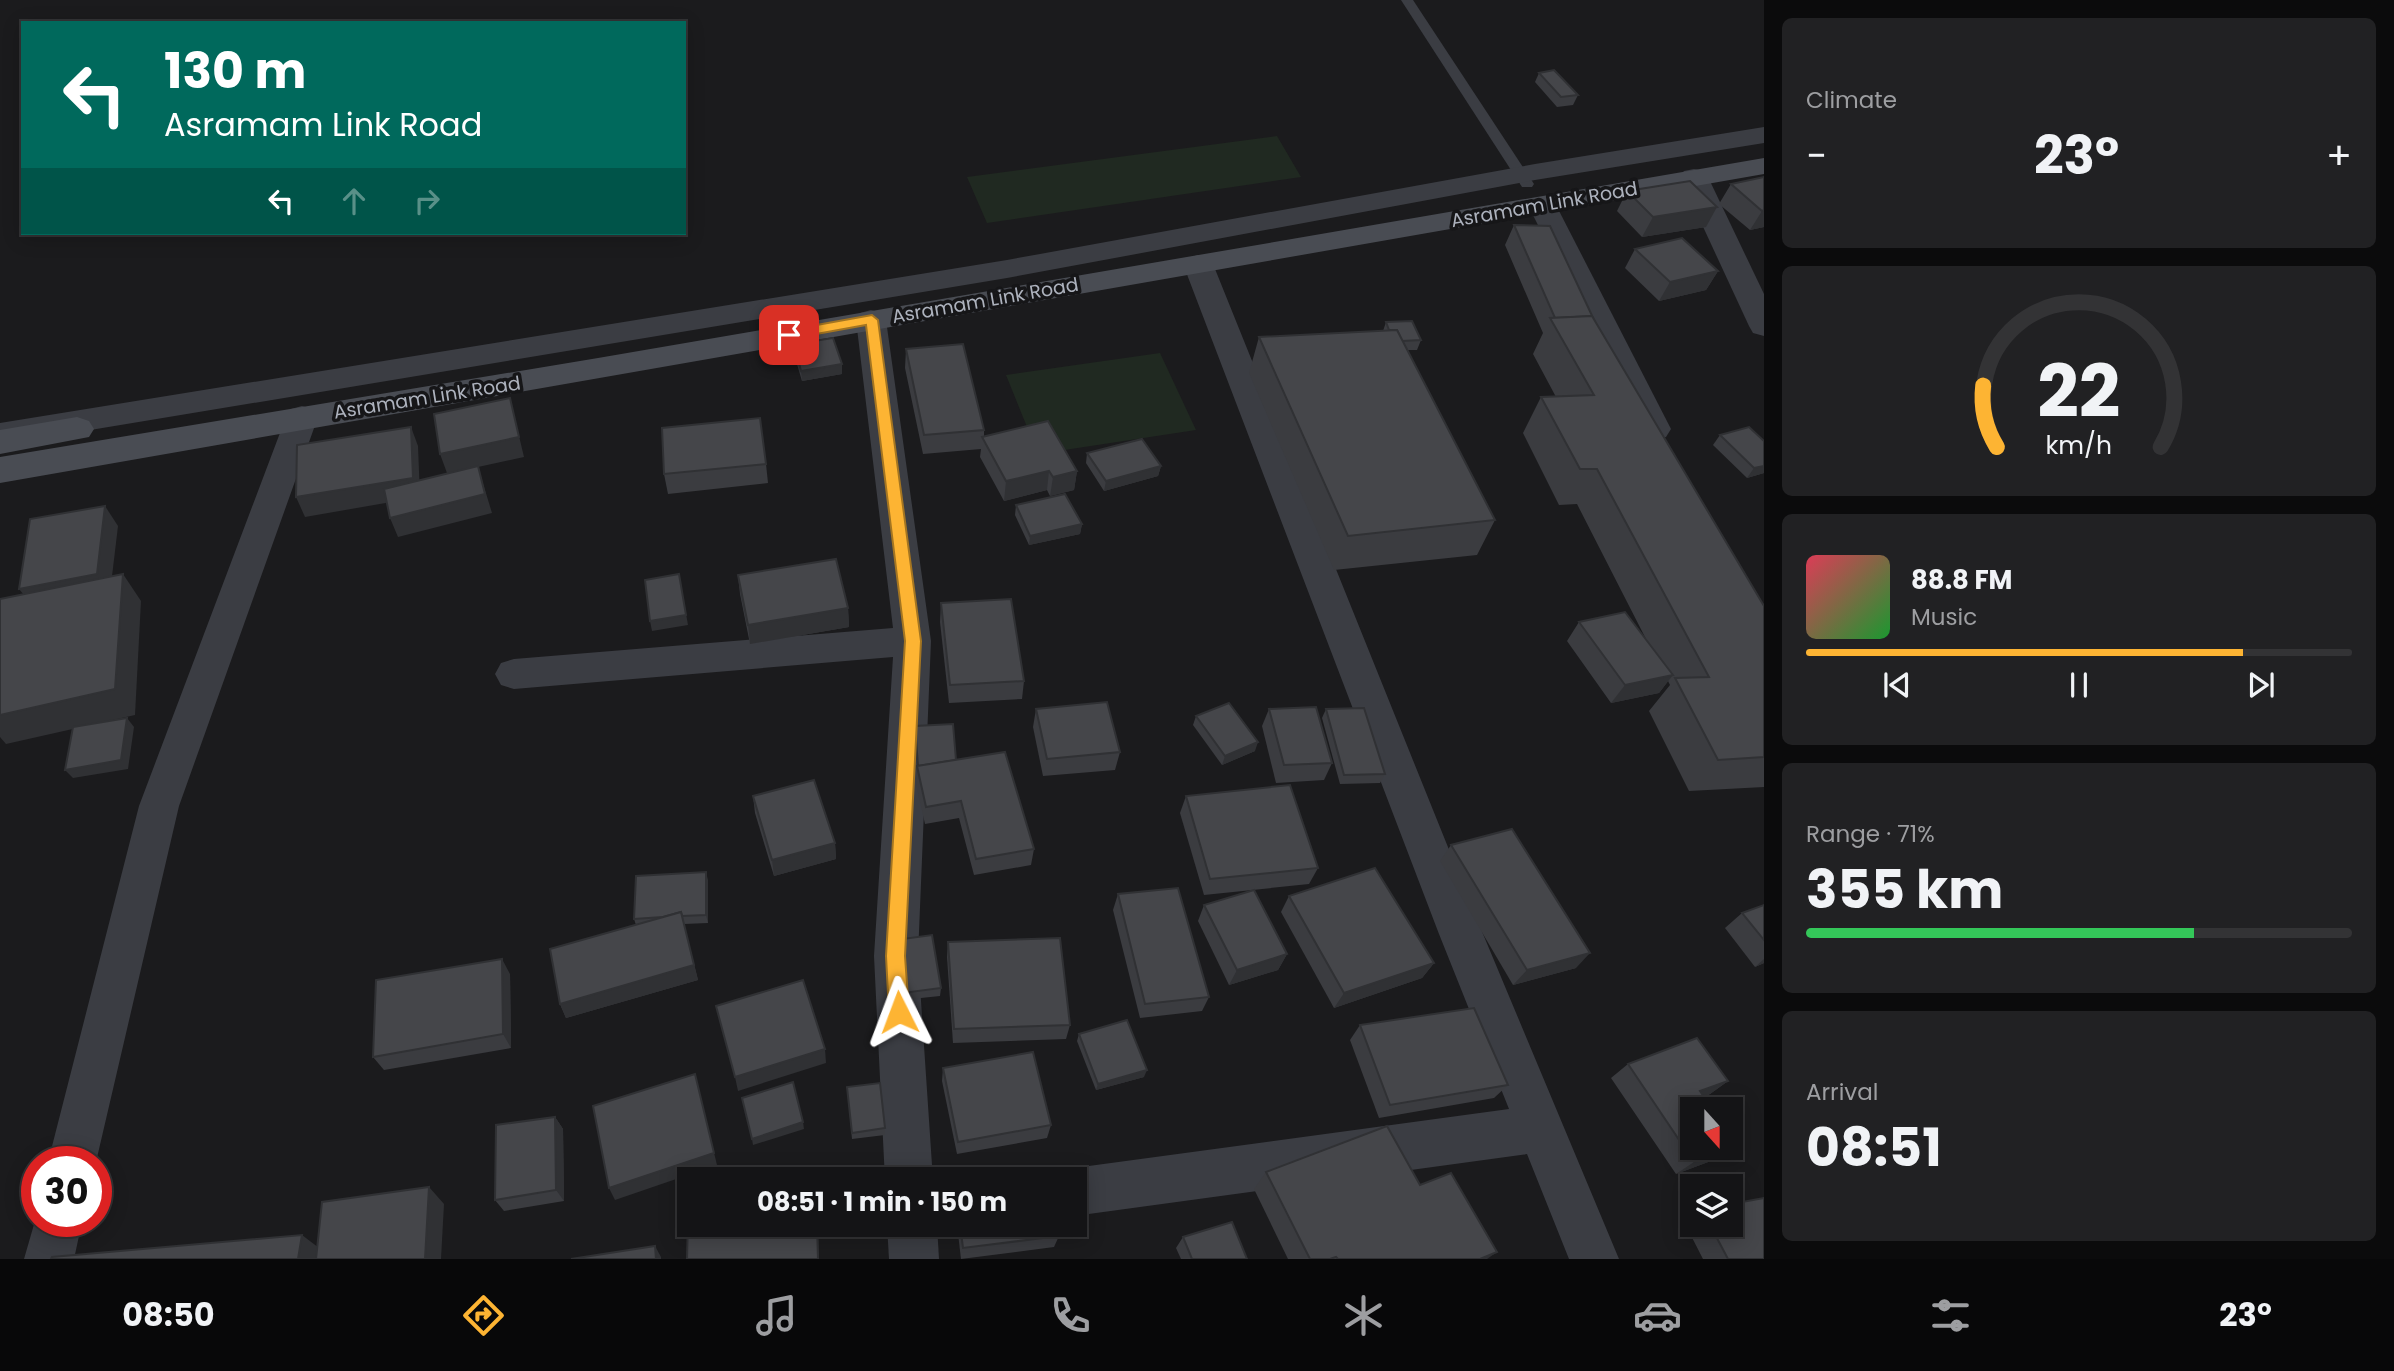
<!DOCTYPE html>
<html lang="en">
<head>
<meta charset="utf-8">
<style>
	:root { --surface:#141416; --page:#212123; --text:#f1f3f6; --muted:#9d9ea1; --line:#333335; --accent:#fdb433 }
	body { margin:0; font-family:Poppins,sans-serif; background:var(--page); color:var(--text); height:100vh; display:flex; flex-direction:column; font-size:26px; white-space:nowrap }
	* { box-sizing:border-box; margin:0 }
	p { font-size:23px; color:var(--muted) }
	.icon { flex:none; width:38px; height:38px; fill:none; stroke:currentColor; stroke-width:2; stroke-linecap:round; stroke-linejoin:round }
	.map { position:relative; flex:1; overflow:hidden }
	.sheet { display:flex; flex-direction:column; gap:18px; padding:18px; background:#0b0b0c; width:630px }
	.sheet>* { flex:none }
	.banner { position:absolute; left:21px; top:21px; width:665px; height:214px; border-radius:0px; box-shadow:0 4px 18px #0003,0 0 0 2px var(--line); background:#00695c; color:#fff; overflow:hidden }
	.needle { width:46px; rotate:159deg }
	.fabs { position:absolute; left:1680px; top:1097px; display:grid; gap:14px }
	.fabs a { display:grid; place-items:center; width:63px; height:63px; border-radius:0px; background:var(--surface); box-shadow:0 4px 18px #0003,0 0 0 2px var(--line); font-size:35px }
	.speed { position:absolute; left:21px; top:1146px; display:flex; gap:14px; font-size:35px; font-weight:700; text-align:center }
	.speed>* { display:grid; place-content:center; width:91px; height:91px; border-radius:50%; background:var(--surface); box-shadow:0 4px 18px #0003,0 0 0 2px var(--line); line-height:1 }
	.speed .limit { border:10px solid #d22; background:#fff; color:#111 }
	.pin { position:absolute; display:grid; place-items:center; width:60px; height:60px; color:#fff; margin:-30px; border-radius:14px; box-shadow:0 4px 10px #0006 }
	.me { position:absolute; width:77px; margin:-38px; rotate:357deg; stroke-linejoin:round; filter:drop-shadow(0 0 5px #0008) }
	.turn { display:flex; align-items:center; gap:24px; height:147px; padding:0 28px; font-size:32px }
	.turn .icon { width:91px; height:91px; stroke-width:2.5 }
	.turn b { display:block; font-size:49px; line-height:60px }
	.lanes { display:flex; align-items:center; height:66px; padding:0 28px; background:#0003; justify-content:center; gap:35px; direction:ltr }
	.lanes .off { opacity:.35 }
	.big { font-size:52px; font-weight:700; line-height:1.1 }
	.sheet .card { flex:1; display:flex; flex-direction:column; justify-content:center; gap:10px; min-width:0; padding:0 24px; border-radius:10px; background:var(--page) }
	.sheet .dial { align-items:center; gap:0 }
	.dial svg { height:182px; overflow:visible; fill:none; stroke:var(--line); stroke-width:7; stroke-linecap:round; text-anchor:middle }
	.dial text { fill:var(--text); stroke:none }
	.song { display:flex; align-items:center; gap:21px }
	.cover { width:84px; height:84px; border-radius:10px; background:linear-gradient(135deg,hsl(350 70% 55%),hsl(130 70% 35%)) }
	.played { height:7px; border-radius:4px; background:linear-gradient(90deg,var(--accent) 80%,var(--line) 80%) }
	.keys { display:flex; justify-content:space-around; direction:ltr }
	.heat { display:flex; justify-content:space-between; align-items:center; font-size:38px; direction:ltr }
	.charge { height:10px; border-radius:5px; background:linear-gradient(90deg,#34c759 71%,var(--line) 0) }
	.trip { position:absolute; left:677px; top:1167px; width:410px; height:70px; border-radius:0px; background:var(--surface); box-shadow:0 4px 18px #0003,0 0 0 2px var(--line); font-weight:700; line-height:70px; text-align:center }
	.tab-bar { display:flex; height:112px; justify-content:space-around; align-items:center; background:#080809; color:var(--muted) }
	.tab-bar .icon { width:49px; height:49px }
	.tab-bar .on { color:var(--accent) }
	.tab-bar b { font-size:32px; color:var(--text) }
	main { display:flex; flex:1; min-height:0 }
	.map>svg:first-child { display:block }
</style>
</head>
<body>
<main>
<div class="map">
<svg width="1764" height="1259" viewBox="0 0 1764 1259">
	<rect width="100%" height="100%" fill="#1b1b1d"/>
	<g fill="#202921">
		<path d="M1277,136L1301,177L987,223L967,177Z"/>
		<path d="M1160,353L1196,430L1038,454L1006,375Z"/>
	</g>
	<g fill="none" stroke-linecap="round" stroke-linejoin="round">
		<path fill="#3b3d43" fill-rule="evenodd" d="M1401,0H1413L1534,184L1532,187H1522Z"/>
		<g fill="#3b3d43" fill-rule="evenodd">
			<path d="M1764,127V143L1535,180L1007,278L0,445V423L1007,260L1535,164Z"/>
			<path d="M1694,169L1704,171L1708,177L1764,294V336L1753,333L1749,326L1680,177L1684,171Z"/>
			<path d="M1542,197L1552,199L1556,205L1671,429L1666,437L1655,440L1644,437L1639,429L1528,205L1532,199Z"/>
			<path d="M1198,255L1208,258L1213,264L1483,934L1619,1259H1569L1527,1154L1074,1216V1180H1055L1057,1175L1074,1168L1509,1109L1439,934L1183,264L1188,258Z"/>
			<path d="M871,310L882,313L886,320L931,641L918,956L933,1180H885L874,956L893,657L514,689L501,685L495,674L501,663L514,659L893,628L856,320L860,313Z"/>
			<path d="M302,406L313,409L318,417L179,806L96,1162H48L139,806L286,417L291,409Z"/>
			<path d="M37,1214V1222H82L74,1259H24Z"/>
			<path d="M887,1225H937L939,1259H889Z"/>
		</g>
		<g fill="#494c53" fill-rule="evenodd">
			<path d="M1764,158V174L0,483V457L598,358Z"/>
			<path d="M77,417L89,421L94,429L89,437L0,454V430Z"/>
		</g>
	</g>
	<g fill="#3b3c40">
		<path d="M1539,73L1578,95L1573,105L1557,107L1535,82Z"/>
		<path d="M1764,177V227L1750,230L1719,204L1731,184Z"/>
		<path d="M1627,191L1706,227L1642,237L1617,211Z"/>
		<path d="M1514,225L1595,322L1764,606V787L1689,791L1649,711L1670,685L1668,681L1659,693L1611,703L1567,641L1579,622L1647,641L1577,504L1559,505L1523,433L1541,397H1556L1533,354L1543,333L1505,245Z"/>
		<path d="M1635,249L1718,271L1706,290L1659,301L1625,268Z"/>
		<path d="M1386,322L1421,340L1417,350H1407L1495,520L1477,555L1334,570L1249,373L1259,337L1383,331Z"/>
		<path d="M794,344L842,364V374L802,381L794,354Z"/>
		<path d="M906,349L984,430V437L1077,471L1074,490L1050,496L1047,490L1004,501L980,457L981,449L923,454L905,368Z"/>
		<path d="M1720,435L1764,473L1747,478L1713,445Z"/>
		<path d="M1087,453L1161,466L1158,476L1104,491L1086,463Z"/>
		<path d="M766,464L768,483L668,494L664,474Z"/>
		<path d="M1016,505L1082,524L1080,534L1029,545L1015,515Z"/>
		<path d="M738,575L848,608L849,627L750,644L740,594Z"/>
		<path d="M941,603L1024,681L1022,699L949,703L940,622Z"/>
		<path d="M1036,709L1120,752L1115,770L1043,776L1033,727Z"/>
		<path d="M1269,709L1332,763L1324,780L1276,783L1262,726Z"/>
		<path d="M1326,709L1385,774L1380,783L1340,784L1322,718Z"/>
		<path d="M1196,716L1255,751L1222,765L1193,725Z"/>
		<path d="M915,726L956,760L1034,849L1031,865L974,875L959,818L925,824L916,784L917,767Z"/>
		<path d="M753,796L835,843L836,859L774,876L755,813Z"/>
		<path d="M1186,796L1318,868L1309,884L1204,895L1180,813Z"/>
		<path d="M1451,845L1576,968L1513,985L1440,861Z"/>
		<path d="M708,880V923L684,924L698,980L566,1018L560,1004L636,925L634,919Z"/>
		<path d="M1118,894L1209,997L1202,1011L1140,1018L1113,910Z"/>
		<path d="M1289,896L1434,963L1422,978L1334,1008L1281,912Z"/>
		<path d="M1204,905L1287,954L1278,970L1229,985L1198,921Z"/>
		<path d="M1764,905V963L1755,967L1725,928L1742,913Z"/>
		<path d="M895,940L941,988L940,996L902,1000L895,948Z"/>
		<path d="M948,942L1070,1025L1066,1039L953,1043L947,957Z"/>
		<path d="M510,974L511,1048L384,1070L373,1057Z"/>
		<path d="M1360,1025L1508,1085L1494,1098L1379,1118L1350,1040Z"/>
		<path d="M1079,1034L1144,1077L1096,1090L1077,1041Z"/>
		<path d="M1628,1064L1728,1081L1710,1094L1704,1097L1719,1158L1676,1174L1611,1078Z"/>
		<path d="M943,1068L1051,1125L1047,1138L957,1154L942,1081Z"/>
		<path d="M847,1087L885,1128V1135L852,1139Z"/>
		<path d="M555,1117L563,1129L564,1201L504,1211L495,1200Z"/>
		<path d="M1266,1172L1487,1259H1288L1254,1189Z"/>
		<path d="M1692,1214V1225H1731L1764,1259H1703L1683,1220Z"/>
		<path d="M957,1225H1057L1059,1236L1054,1247L961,1259Z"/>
		<path d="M1183,1237L1247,1259H1181L1176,1248Z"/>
	</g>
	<g fill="#303134">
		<path d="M1717,207L1706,227L1642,237L1653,217Z"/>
		<path d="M1764,210V227L1750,230L1762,211Z"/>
		<path d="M1718,271L1706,290L1659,301L1670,282Z"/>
		<path d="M842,364V374L802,381L801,371Z"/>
		<path d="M510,398L524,457L478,467L492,513L398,537L390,518L447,473L440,454Z"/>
		<path d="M411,427L418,446L420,497L305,517L296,497Z"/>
		<path d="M1161,466L1158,476L1104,491L1106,481Z"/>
		<path d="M1764,466V473L1747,478L1754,468Z"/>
		<path d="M1049,471L1047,490L1004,501L1006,481Z"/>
		<path d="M1077,471L1074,490L1050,496L1053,477Z"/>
		<path d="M105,506L118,526L110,593L34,607L19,589Z"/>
		<path d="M1082,524L1080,534L1029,545L1030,536Z"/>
		<path d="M123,574L141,601L135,715L6,744L0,737V715Z"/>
		<path d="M679,574L688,625L652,631L650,621Z"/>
		<path d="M848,608L849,627L750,644L748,625Z"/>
		<path d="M1673,675L1659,693L1611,703L1625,685Z"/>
		<path d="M127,718L134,727L128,769L73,778L65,770Z"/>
		<path d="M1258,742L1255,751L1222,765L1225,756Z"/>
		<path d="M835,843L836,859L774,876L772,860Z"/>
		<path d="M706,872L708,880V923L706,915Z"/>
		<path d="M681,912L698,980L566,1018L560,1004Z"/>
		<path d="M1590,953L1576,968L1513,985L1527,970Z"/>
		<path d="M1287,954L1278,970L1229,985L1237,970Z"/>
		<path d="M502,959L510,974L511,1048L503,1034Z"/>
		<path d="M1764,959V963L1755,967Z"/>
		<path d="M1434,963L1422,978L1334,1008L1344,993Z"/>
		<path d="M825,1049L826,1063L738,1091L735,1077Z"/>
		<path d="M1147,1070L1144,1077L1096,1090L1098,1084Z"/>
		<path d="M695,1074L717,1165L615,1200L609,1188Z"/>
		<path d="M1728,1081L1710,1094L1682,1104L1700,1091Z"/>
		<path d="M555,1117L563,1129L564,1201L556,1190Z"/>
		<path d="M803,1122L804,1129L753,1145L752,1139Z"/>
		<path d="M1738,1146L1719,1158L1676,1174L1694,1162Z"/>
		<path d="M429,1187L444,1204L441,1259H425Z"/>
		<path d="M817,1225H818L819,1259H818Z"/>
		<path d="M302,1235L327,1254L326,1259H298Z"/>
		<path d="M655,1246L661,1257V1259H656Z"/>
		<path d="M1497,1252L1487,1259H1480Z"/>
	</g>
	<g fill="#45464a" stroke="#303134" stroke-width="2">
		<path d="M1554,70L1578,95L1561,97L1539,73Z"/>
		<path d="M1764,177V210L1762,211L1731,184Z"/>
		<path d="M1690,181L1717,207L1653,217L1627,191Z"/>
		<path d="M1514,225L1550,226L1595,322L1592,316L1555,318Z"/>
		<path d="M1682,238L1718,271L1670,282L1635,249Z"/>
		<path d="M1592,316L1764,606V757L1718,760L1675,678L1709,677L1597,469H1580L1541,397L1594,395L1550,318Z"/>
		<path d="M1412,321L1421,340L1402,341L1397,330H1389L1386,322Z"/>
		<path d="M1397,330L1495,520L1348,536L1259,337Z"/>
		<path d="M833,338L842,364L801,371L794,344Z"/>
		<path d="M963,344L984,430L924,435L906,349Z"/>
		<path d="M510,398L519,437L440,454L434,414Z"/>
		<path d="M760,418L766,464L664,474L662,428Z"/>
		<path d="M1048,421L1077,471L1053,477L1049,471L1006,481L982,437Z"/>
		<path d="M411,427L413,478L296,497L297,445Z"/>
		<path d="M1749,427L1764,441V466L1754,468L1720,435Z"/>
		<path d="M1142,439L1161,466L1106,481L1087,453Z"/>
		<path d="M478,466L485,494L390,518L384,489Z"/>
		<path d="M1065,494L1082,524L1030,536L1016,505Z"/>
		<path d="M105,506L97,574L19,589L30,519Z"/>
		<path d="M836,559L848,608L748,625L738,575Z"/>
		<path d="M123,574L115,689L0,715V599Z"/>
		<path d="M679,574L686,615L650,621L645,580Z"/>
		<path d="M1011,599L1024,681L950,685L941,603Z"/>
		<path d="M1625,612L1673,675L1625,685L1579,622Z"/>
		<path d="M1107,702L1120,752L1047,759L1036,709Z"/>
		<path d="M1229,703L1258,742L1225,756L1196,716Z"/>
		<path d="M1316,707L1332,763L1284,765L1269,709Z"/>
		<path d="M1364,708L1385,774L1344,775L1326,709Z"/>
		<path d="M127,718L121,760L65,770L73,727Z"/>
		<path d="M953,724L956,760L918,766L915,726Z"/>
		<path d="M1005,752L1034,849L976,859L961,801L926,807L917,766Z"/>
		<path d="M814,780L835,843L772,860L753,796Z"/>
		<path d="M1290,785L1318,868L1210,879L1186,796Z"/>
		<path d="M1512,829L1590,953L1527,970L1451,845Z"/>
		<path d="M1375,868L1434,963L1344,993L1289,896Z"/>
		<path d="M706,872V915L682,916L681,912L663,917L634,919L636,876Z"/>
		<path d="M1178,888L1209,997L1145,1004L1118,894Z"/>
		<path d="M1254,890L1287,954L1237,970L1204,905Z"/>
		<path d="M1764,905V940L1742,913Z"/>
		<path d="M681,912L694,965L560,1004L550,949Z"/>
		<path d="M932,935L941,988L903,993L895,940Z"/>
		<path d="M1060,938L1070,1025L954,1029L948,942Z"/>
		<path d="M502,959L503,1034L373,1057L376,980Z"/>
		<path d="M803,980L825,1049L735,1077L716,1006Z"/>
		<path d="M1474,1008L1508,1085L1390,1105L1360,1025Z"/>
		<path d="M1127,1020L1147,1070L1098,1084L1079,1034Z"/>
		<path d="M1697,1038L1728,1081L1700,1091L1713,1110H1692V1148H1731V1135L1738,1146L1694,1162L1628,1064Z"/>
		<path d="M1033,1052L1051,1125L958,1142L943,1068Z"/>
		<path d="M695,1074L714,1153L609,1188L593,1106Z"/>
		<path d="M793,1082L803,1122L752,1139L742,1098Z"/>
		<path d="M880,1083L885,1128L852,1133L847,1087Z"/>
		<path d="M555,1117L556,1190L495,1200L496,1125Z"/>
		<path d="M1387,1126L1420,1185L1451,1173L1497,1252L1480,1259H1338L1336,1257L1330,1259H1310L1266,1172Z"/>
		<path d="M429,1187L425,1259H316L322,1202Z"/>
		<path d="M1764,1198V1259H1728L1710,1225H1731V1204Z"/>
		<path d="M688,1220H690V1225H817L818,1259H687Z"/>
		<path d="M1232,1222L1247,1259H1192L1183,1237Z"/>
		<path d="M960,1225H1057L1059,1236L963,1248Z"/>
		<path d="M302,1235L298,1259H51L52,1257Z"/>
		<path d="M655,1246L656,1259H571Z"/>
	</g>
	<path fill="#fdb433" stroke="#a47521" stroke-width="2" d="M872,315L878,320L921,641L905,956L909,1012L906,1019L899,1021L892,1019L889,1012L886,956L905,641L866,325L789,339L783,335L789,330Z"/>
	<g text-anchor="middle" stroke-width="7" stroke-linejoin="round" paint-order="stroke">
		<g font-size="19" fill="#adb2bd" stroke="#161618">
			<text transform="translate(1544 204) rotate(-10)" y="7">Asramam Link Road</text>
			<text transform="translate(985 300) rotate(-10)" y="7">Asramam Link Road</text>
			<text transform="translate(427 397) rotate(-9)" y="7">Asramam Link Road</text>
		</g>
	</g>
</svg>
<div class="fabs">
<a><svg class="needle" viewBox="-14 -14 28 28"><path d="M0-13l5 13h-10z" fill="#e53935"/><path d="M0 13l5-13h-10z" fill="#9d9ea1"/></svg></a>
<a><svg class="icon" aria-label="layers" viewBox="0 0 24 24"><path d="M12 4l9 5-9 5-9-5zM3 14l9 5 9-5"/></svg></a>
</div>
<div class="speed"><div class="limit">30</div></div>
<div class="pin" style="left:789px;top:335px;background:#d93025"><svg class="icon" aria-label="arrive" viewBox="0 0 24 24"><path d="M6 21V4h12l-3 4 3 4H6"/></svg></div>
<svg class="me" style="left:899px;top:1012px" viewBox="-20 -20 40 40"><path d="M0-17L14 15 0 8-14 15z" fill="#fdb433" stroke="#fff" stroke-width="4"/></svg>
<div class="trip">08:51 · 1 min · 150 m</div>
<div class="banner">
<div class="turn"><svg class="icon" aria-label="left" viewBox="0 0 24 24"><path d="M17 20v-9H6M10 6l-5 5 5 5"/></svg><div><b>130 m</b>Asramam Link Road</div></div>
<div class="lanes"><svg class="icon" aria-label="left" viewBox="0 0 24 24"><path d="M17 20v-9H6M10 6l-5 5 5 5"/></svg><svg class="icon off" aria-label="ahead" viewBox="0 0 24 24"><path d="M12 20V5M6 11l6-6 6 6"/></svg><svg class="icon off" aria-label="right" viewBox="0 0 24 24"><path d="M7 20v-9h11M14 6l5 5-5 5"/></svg></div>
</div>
</div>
<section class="sheet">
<div class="card"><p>Climate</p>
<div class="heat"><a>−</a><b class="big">23°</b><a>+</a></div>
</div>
<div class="card dial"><svg viewBox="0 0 100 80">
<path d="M14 69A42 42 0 1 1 86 69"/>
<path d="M14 69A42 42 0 0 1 8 42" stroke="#fdb433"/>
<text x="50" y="56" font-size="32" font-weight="700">22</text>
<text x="50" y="72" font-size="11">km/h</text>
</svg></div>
<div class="card">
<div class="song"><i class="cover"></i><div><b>88.8 FM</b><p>Music</p></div></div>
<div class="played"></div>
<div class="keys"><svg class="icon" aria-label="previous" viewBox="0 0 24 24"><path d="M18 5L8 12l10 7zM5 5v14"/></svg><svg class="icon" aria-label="pause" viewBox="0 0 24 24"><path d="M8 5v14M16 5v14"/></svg><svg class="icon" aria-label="next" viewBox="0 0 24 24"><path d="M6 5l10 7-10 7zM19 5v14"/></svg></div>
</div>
<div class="card"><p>Range · 71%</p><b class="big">355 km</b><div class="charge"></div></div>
<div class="card"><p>Arrival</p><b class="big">08:51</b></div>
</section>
</main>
<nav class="tab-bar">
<b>08:50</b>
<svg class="icon on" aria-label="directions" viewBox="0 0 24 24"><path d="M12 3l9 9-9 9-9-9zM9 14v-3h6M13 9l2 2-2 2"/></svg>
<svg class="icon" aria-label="music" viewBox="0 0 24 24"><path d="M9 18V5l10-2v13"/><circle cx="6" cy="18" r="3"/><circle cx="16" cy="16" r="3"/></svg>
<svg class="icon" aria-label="phone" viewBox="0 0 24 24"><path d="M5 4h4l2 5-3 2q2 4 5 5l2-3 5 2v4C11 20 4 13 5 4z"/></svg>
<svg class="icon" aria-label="climate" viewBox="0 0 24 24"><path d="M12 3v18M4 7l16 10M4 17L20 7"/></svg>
<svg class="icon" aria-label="car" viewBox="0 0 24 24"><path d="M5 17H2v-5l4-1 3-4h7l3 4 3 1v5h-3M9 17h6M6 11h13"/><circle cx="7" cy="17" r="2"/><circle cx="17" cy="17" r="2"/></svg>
<svg class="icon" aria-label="filters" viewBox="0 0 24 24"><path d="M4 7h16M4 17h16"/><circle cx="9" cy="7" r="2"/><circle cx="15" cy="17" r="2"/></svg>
<b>23°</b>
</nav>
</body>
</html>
